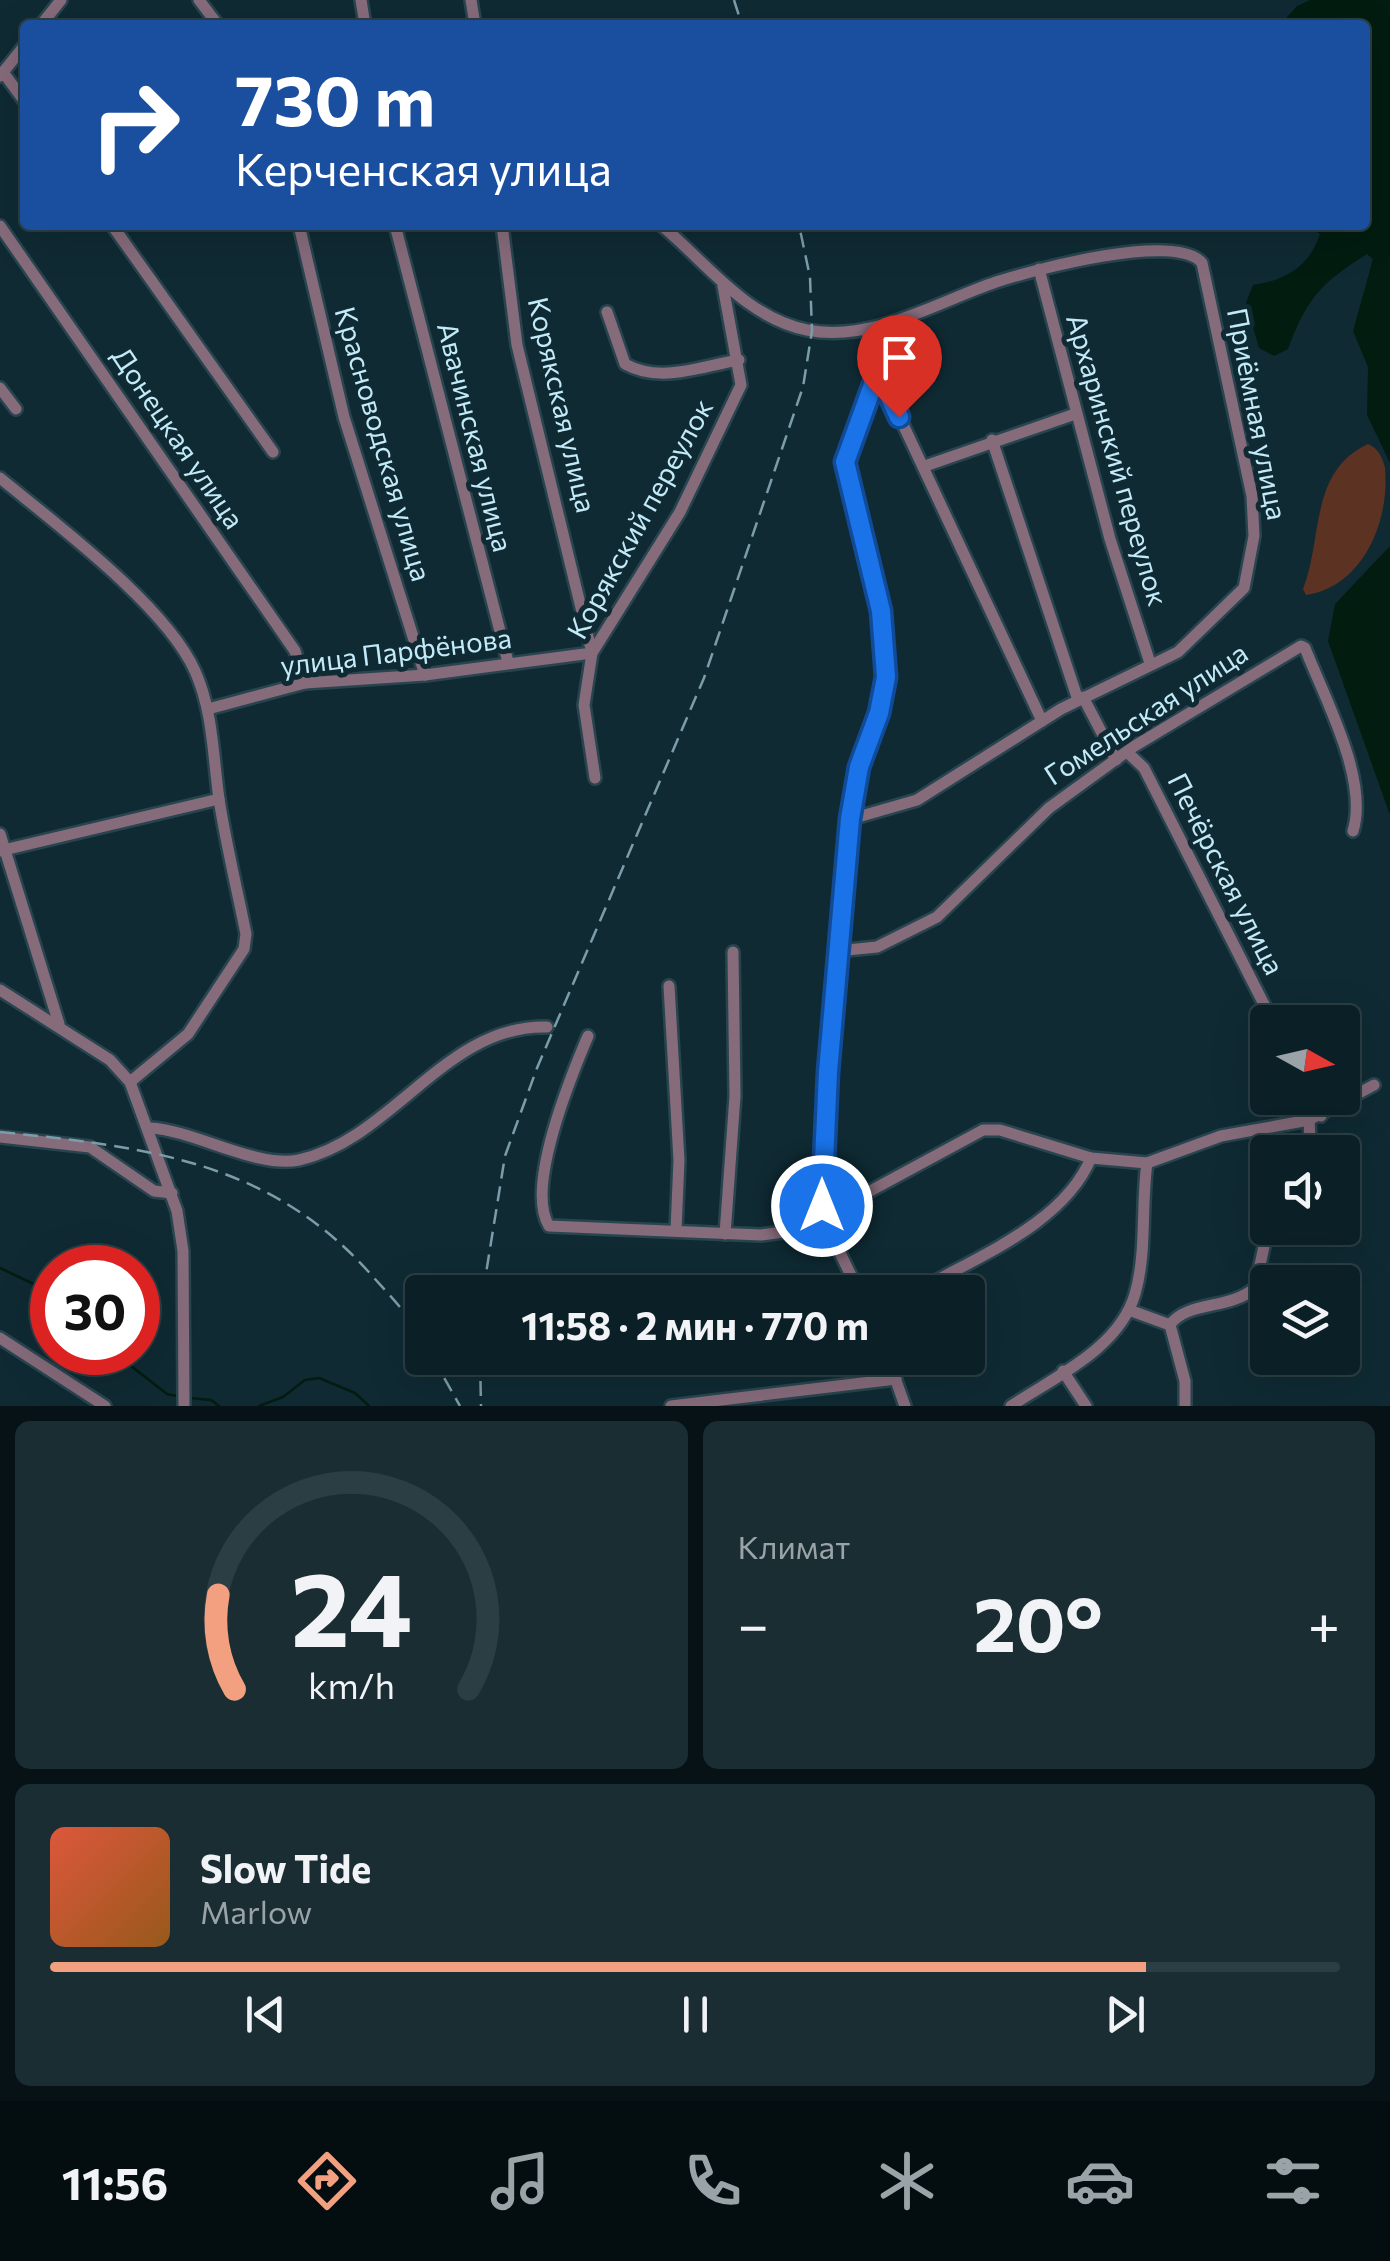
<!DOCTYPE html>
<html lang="ru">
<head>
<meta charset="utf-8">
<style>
	:root { --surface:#0b2026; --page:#192d32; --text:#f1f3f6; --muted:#9aa3a7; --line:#2b3e43; --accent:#f2a080 }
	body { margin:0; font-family:Commissioner,sans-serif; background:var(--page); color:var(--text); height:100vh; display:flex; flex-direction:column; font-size:38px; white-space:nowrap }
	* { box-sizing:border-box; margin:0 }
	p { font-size:32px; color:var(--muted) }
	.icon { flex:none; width:55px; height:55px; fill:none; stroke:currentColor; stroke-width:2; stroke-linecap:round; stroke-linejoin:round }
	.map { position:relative; height:1406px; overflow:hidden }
	.panel { display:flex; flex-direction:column; gap:15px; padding:15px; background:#061215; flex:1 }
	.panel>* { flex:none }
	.hud { position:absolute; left:20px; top:20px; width:1350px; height:210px; border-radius:10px; box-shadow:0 10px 40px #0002,0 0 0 2px var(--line); background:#1a4fa0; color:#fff; overflow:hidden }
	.needle { width:65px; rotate:98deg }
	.fabs { position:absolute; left:1250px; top:1005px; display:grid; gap:20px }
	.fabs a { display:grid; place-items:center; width:110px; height:110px; border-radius:10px; background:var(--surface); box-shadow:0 10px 40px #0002,0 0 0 2px var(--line); font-size:50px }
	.speed { position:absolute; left:30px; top:1245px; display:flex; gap:20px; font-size:50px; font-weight:700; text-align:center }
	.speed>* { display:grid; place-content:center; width:130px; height:130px; border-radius:50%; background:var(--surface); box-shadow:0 10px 40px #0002,0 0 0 2px var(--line); line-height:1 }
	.speed .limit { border:15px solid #d22; background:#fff; color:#111 }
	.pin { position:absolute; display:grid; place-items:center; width:85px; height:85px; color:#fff; margin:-102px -42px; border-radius:50% 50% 50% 0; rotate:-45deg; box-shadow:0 0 10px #0007 }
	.pin .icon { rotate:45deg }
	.me { position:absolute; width:110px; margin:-55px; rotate:0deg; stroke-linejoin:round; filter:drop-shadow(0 0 8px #0008) }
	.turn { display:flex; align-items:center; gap:35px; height:210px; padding:0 50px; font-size:45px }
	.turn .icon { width:130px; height:130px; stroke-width:2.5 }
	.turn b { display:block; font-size:70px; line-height:85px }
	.big { font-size:75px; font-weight:700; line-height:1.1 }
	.panel .widget { flex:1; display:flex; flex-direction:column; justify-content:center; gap:15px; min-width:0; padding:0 35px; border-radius:15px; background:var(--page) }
	.panel .dial { align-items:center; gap:0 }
	.dial svg { height:260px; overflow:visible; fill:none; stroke:var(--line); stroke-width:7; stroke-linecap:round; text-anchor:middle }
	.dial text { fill:var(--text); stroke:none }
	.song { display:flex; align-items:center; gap:30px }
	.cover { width:120px; height:120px; border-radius:15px; background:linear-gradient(135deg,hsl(10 70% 55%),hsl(30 70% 35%)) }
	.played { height:10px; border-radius:5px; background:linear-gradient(90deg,var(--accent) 85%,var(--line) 85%) }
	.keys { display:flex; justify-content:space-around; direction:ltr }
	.heat { display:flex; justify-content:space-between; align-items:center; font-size:55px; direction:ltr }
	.panel .tiles { flex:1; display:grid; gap:15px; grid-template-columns:1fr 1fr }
	.widget:last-child { grid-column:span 2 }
	.trip { position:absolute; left:405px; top:1275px; width:580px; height:100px; border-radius:10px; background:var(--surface); box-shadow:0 10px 40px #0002,0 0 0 2px var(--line); font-weight:700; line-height:100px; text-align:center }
	.tab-bar { display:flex; height:160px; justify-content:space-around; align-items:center; background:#040d0f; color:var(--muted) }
	.tab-bar .icon { width:70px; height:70px }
	.tab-bar .selected { color:var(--accent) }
	.tab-bar b { font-size:45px; color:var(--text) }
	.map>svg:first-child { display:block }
</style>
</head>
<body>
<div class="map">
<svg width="1390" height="1406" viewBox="0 0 1390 1406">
	<rect width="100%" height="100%" fill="#0f2a33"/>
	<path fill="#5c3322" d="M1368,444C1379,449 1382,457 1385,468C1390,521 1363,587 1306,595L1303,589C1323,539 1309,471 1368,444Z"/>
	<g fill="#021c10">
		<path d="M1310,0H1390V463L1367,415L1368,367L1353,331L1373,259L1367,254C1321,283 1307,298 1288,349L1274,356L1259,348L1246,303L1253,285C1286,280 1309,267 1320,234L1306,225H1365V25H1280L1297,6Z"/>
		<path d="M1390,546V815L1328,641L1335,604Z"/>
	</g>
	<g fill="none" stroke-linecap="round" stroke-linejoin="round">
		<g stroke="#021c10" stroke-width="2.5">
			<path d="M0,1268L40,1287L52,1300"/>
			<path d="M113,1352L167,1394L182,1397"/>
			<path d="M189,1398L211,1400L219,1406"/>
			<path d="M259,1406L283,1397L305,1380L319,1378L355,1393L369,1406"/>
		</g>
		<defs>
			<g id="minor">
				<path d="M199,0L218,25"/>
				<path d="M361,0L365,25"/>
				<path d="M471,0L475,25"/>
				<path d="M41,25L61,0"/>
				<path d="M3,72L25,102"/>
				<path d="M0,76L25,45"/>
				<path d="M112,225L273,452"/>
				<path d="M299,225L344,417L425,675"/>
				<path d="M395,225L508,662"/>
				<path d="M661,225C706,262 746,318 807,330C872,343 937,302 996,282C1033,270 1176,231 1202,263L1252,496L1254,536L1244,588L1178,652L1061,709L917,800L851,819"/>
				<path d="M0,226L295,651L305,683"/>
				<path d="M1039,269L1110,539L1150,663"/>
				<path d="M607,312L625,364C661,384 701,366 739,360"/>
				<path d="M866,329L878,371L1042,721"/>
				<path d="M0,388L16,409"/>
				<path d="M992,440L1078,700"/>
				<path d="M925,466L1075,414"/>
				<path d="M0,478C56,524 166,606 195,671C213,711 213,756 219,799C226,844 237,889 246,934L244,949L188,1034L130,1082"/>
				<path d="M1083,697L1116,760"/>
				<path d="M208,709L305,683L425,675L592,653L517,345L502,225"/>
				<path d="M1127,752L1144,768L1273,1022"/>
				<path d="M595,778L584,705L592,653L680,512L741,385L723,286"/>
				<path d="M0,834L59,1024"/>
				<path d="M0,851L219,799"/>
				<path d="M837,951L877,947L937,917L1049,808L1133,747L1301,646L1305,648C1324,697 1369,779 1353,831"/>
				<path d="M669,986L679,1160L676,1230"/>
				<path d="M0,990L110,1060L130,1082L177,1211L183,1251L184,1406"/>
				<path d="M588,1036C571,1076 525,1188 549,1226L761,1235L827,1226"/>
				<path d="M1312,1098L1321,1116"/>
				<path d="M150,1128C194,1130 257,1169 299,1160C393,1139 446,1024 547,1027"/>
				<path d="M0,1137L90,1147L154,1191L172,1193"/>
				<path d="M1297,1152L1310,1140L1309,1120"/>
				<path d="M824,1216L983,1130H1000L1091,1158L1147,1163L1221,1136L1309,1120L1374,1085"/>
				<path d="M725,1234L735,1096L733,952"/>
				<path d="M859,1292L827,1226L820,1186L851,819L859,767L884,698L886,659L872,566L845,461L878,371"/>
				<path d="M916,1292C975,1257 1063,1225 1091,1158"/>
				<path d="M1129,1310L1170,1325L1185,1381V1406"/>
				<path d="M1170,1325C1186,1301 1230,1310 1255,1288L1268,1228"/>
				<path d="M0,1338L105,1406"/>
				<path d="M888,1358L905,1406"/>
				<path d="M1063,1371L1086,1406"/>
				<path d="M671,1406L896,1379"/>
				<path d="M1011,1406C1054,1377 1119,1349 1135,1294C1147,1253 1141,1205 1147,1163"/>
			</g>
		</defs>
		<use href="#minor" stroke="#28454f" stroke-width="16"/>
		<use href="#minor" stroke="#866b7b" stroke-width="11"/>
		<g stroke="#7b9daa" stroke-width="2.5" stroke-dasharray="15 8" stroke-linecap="butt">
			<path d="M734,0L742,25"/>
			<path d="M0,1132C147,1147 273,1161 375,1279C392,1298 410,1316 422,1339"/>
			<path d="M483,1292L505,1156L537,1068L704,678L803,387L812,331L810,277L799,225"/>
			<path d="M433,1358L460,1406"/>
			<path d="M480,1358L481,1406"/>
		</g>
	</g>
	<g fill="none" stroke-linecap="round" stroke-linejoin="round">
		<defs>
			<path id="route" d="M822,1206L828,1072L850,819L859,767L879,713L886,677L881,611L845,462L878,371L899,417"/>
		</defs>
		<use href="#route" stroke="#114b97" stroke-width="25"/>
		<use href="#route" stroke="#1a73e8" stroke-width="18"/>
	</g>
	<g text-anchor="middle" stroke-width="10" stroke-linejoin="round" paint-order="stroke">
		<g font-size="28" fill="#c2eaf9" stroke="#0f2a33">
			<text transform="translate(562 405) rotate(77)" y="10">Корякская улица</text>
			<text transform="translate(1257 414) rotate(79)" y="10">Приёмная улица</text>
			<text transform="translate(475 437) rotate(76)" y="10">Авачинская улица</text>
			<text transform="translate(178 438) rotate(56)" y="10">Донецкая улица</text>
			<text transform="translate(383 444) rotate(74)" y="10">Красноводская улица</text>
			<text transform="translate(1117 460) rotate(74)" y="10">Архаринский переулок</text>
			<text transform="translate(640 519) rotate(-61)" y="10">Корякский переулок</text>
			<text transform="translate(396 652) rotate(-7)" y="10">улица Парфёнова</text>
			<text transform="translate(1146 714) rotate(-33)" y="10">Гомельская улица</text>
			<text transform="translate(1226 874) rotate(63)" y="10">Печёрская улица</text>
		</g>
	</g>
</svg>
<div class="fabs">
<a><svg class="needle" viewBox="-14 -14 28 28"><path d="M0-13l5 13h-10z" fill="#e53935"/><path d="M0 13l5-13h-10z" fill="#9aa3a7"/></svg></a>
<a><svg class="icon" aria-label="sound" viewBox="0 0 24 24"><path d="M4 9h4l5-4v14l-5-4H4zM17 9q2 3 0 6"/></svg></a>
<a><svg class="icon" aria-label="layers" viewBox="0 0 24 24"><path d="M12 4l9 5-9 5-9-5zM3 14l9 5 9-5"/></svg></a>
</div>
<div class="speed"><div class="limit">30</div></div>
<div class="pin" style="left:899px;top:417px;background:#d93025"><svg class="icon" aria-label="arrive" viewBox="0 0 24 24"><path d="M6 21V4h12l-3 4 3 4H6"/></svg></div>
<svg class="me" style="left:822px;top:1206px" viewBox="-20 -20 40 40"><circle r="17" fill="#1a73e8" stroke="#fff" stroke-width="3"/><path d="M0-11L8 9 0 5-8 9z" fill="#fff"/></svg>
<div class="trip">11:58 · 2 мин · 770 m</div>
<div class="hud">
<div class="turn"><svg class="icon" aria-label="right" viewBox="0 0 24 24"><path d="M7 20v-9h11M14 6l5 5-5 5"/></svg><div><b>730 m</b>Керченская улица</div></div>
</div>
</div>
<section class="panel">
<div class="tiles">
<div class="widget dial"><svg viewBox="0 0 100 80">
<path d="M14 69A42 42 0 1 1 86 69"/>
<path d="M14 69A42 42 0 0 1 9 40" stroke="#f2a080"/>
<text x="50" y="56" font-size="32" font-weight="700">24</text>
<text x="50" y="72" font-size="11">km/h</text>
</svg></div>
<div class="widget"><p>Климат</p>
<div class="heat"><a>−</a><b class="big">20°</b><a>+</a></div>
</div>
<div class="widget">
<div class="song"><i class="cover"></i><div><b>Slow Tide</b><p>Marlow</p></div></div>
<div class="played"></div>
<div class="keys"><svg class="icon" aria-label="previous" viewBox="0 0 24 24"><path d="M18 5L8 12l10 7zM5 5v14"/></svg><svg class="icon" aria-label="pause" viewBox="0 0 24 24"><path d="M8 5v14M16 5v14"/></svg><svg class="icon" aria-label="next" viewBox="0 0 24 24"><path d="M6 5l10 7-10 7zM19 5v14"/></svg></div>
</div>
</div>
</section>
<nav class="tab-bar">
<b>11:56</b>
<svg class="icon selected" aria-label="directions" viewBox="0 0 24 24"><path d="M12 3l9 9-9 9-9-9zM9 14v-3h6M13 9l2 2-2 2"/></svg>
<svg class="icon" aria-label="music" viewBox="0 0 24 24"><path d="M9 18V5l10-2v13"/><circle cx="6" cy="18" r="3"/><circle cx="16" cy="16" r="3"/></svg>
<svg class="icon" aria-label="phone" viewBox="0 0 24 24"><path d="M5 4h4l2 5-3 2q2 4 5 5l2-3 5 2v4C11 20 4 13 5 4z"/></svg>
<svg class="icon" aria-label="climate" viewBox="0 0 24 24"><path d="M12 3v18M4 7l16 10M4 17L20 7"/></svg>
<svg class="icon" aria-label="car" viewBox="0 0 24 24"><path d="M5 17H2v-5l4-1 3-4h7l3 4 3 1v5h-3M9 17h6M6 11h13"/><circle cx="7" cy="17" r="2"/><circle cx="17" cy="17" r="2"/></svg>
<svg class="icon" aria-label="filters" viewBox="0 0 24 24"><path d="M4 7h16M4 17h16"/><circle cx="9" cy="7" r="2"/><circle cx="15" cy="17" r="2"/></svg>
</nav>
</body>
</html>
